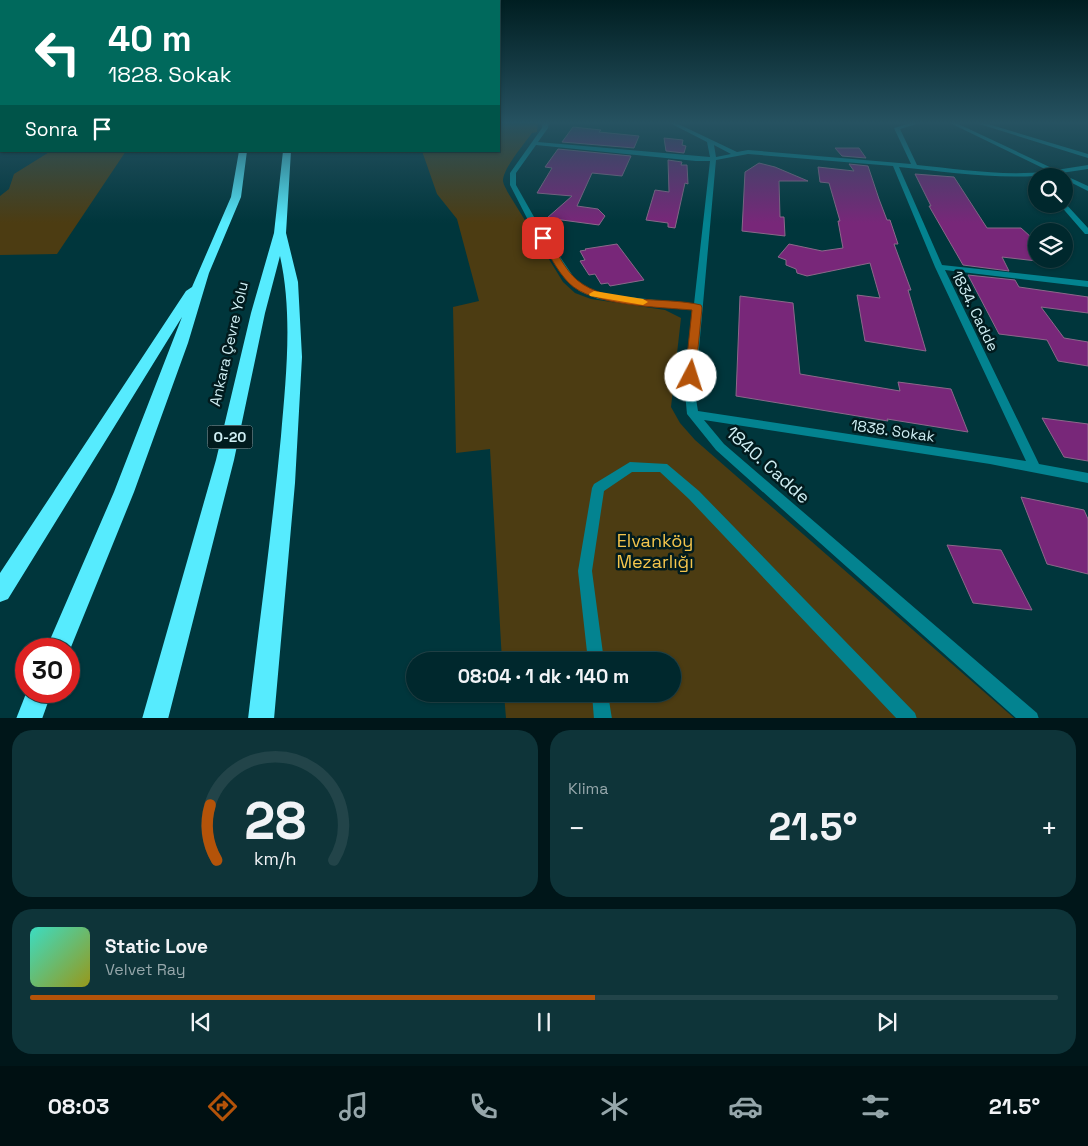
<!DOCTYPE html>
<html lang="tr">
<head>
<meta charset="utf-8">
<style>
	:root { --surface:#00282d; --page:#0e3439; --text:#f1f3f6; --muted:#95a6aa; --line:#224449; --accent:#b45309 }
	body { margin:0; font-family:"Space Grotesk",sans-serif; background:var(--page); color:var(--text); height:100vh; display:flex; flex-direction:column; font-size:19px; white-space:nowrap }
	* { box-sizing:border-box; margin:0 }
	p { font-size:16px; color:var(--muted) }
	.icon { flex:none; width:28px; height:28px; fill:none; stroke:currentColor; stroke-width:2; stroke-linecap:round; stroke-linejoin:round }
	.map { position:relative; height:718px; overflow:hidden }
	.sheet { display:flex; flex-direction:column; gap:12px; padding:12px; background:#001619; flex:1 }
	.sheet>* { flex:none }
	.hud { position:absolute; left:0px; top:0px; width:500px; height:152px; box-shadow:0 1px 4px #0004,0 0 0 1px var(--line); background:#00695c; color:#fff; overflow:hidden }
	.controls { position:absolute; left:1028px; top:168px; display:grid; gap:10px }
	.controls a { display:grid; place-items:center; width:45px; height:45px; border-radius:50%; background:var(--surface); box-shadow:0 1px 4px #0004,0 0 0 1px var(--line); font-size:25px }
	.speed { position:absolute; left:15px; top:638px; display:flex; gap:10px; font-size:25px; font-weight:700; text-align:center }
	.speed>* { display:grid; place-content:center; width:65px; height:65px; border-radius:50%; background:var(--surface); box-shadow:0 1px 4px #0004,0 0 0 1px var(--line); line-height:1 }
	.speed .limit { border:8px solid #d22; background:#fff; color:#111 }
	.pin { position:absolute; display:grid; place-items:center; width:42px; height:42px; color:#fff; margin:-21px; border-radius:10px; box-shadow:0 2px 8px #0006 }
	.me { position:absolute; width:55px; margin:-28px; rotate:5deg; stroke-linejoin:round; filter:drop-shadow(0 0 4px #0008) }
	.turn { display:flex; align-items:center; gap:18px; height:105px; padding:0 25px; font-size:22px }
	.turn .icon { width:65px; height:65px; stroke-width:2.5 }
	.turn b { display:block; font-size:35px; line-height:42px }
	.then { display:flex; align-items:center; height:48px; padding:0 25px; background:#0003; gap:10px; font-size:19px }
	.big { font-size:38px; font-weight:800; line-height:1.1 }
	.sheet .card { flex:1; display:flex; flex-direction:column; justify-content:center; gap:8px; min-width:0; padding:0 18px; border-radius:20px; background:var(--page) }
	.sheet .dial { align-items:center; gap:0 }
	.dial svg { height:130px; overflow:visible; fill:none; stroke:var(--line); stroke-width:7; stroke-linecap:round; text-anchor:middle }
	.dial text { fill:var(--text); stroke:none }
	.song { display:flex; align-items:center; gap:15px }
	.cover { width:60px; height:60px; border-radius:8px; background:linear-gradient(135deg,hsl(170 70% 55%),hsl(60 70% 35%)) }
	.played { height:5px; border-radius:2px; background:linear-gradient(90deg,var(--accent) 55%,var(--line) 55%) }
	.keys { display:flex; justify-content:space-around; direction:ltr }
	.heat { display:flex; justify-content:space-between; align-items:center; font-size:28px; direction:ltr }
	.sheet .tiles { flex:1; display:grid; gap:12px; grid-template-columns:1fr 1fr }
	.card:last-child { grid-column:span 2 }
	.trip { position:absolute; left:406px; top:652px; width:275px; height:50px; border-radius:25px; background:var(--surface); box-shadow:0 1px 4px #0004,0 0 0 1px var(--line); font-weight:800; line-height:50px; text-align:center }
	.menu { display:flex; height:80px; justify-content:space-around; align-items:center; background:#001012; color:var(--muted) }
	.menu .icon { width:35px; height:35px }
	.menu .selected { color:var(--accent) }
	.menu b { font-size:22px; color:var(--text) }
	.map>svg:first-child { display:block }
</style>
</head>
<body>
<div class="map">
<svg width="1088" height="719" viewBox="0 0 1088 719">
	<rect width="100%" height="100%" fill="#00363c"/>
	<g fill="#4c3c12">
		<path d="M499,122L538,123L537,132L532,133C525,143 504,167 503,180C503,184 506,188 507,191L563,282L575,293L591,299L665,310L681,318L671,407L680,423L695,440L1014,718H506L504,694H672V661H502L490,449L456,453L453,307L479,301L457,219L437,194L422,151H499Z"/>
		<path d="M51,151H126L57,254L0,255V196L9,189L14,174Z"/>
	</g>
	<g fill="#782779" stroke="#8b688a">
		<path d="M573,127L601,130L599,132L639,136L634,148L562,142Z"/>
		<path d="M664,138L683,140L682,145L686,146L684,153L666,151Z"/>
		<path d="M835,148H859L866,158L842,156Z"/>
		<path d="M558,149L631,156L622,176L592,173L577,206L598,209L605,216L599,225L547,218L572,196L537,193L552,168L545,167Z"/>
		<path d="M668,160L682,162L681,165H687L688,184L685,183L675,228L668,227V223L646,220L655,190L669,192Z"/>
		<path d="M759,163L775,167L808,181H779L780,217H784L785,236L742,231L745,172Z"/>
		<path d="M849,164L868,166L879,199L887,220H890L898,244H894L911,290H908L926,351L865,341L857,295L880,298L870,263L807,276L797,273L796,269L786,265V260L778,257L789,244L822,251L843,248L838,221H840L829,183L820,182L818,167L854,171Z"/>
		<path d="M915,174L954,177L987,228H1021L1031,237L1036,238V259H1051L1054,263L1002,257L1009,271L963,265L929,206H931Z"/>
		<path d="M617,244L644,280L610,286L608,283L601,284L595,274L589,275L580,261L585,260L580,251L586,250L585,249Z"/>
		<path d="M968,275L1015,280L1019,287L1088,297V313L1041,307L1064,338L1088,342V366L1058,361L1047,340L999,334Z"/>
		<path d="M740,296L793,303L800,374L900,391L898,382L951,389L968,432L887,419L888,421L736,396Z"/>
		<path d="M1042,418L1088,424V461L1064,457Z"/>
		<path d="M1021,497L1084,510L1088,519V574L1047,564Z"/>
		<path d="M947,545L1001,550L1032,610L973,603Z"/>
	</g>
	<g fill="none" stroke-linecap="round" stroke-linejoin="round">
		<g fill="#038390" fill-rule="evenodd">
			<path d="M543,122H549L548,128L538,142L710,157L707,142L668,122H674L737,152L748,150L911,164L894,128L914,122H923L900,129L917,165C960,169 1006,177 1049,171L948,122H954L1056,170L1088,165V169L1061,173L1058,175L1055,174C1004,181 950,172 899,167L942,265L1088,281V287L945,270L1039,464L1088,473V483L990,464L704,420L724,444L1037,713L1039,719H1017L716,450L687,414L685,393L694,309L598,299L581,292L569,283L530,224L510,185V173L542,128ZM536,145L696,161H710L694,304L600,294L587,288L575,279L538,224L516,185V173ZM714,145L731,154L716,157ZM748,154L893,166L935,267L1026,461L698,411L695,393L716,160Z"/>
			<rect x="0" y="123" width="1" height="4"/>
			<path d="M1064,175L1088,186V191L1064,179V176H1061Z"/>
			<path d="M1064,202L1088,228V234H1085L1059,204H1064Z"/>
			<path d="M630,462L667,464L699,491L915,713L917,719H897L689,499L660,472H632L604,491L592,571L604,661H588L578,571L592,488L594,484Z"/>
			<path d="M592,694H608L612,719H594Z"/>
		</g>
		<path fill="#038390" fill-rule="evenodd" d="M973,122H981L1088,154V158Z"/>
		<g fill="#56ebfe" fill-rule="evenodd">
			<path d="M239,151H247L241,197L209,273L188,343L134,492L69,652V649H46L114,492L182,317L8,599L0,602V573L186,291L192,287L231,197Z"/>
			<path d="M283,151H291L286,233L298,282L302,357L295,483L274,719H248C259,625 272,531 281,436C286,377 293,315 280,256L265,313L234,460L168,719H142L216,460L251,313L274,233Z"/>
			<path d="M27,691H52L42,719H16Z"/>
		</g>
	</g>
	<linearGradient id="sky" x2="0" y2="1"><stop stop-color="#001e21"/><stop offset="0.55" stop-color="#265261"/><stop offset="1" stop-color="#265261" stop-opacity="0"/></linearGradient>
	<rect width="1088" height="223" fill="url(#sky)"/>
	<path fill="#b45309" stroke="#753606" d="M543,235L546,236C556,250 565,270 577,280C608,306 664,296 701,305L702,308L695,378L691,379L685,376L692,310C660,307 591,306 569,283C557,271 548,252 539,238Z"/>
	<path fill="#f59e0b" d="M594,291L643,299L648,302L643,305L590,296L589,294Z"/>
	<g text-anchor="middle" stroke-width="5" stroke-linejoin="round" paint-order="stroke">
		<rect fill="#011b1e" stroke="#92afb4" stroke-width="1" x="207.5" y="425.5" width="45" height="23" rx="4"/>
		<g font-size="14" font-weight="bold" fill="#d0eff4">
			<text x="230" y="442">O-20</text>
		</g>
		<g font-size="15" fill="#d0eff4" stroke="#011b1e">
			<text transform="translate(975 311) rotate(64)" y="5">1834. Cadde</text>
			<text transform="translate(229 344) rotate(-77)" y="5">Ankara Çevre Yolu</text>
			<text transform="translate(893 431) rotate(8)" y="5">1838. Sokak</text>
		</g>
		<g font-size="18" fill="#d0eff4" stroke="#011b1e">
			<text transform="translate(768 465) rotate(42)" y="6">1840. Cadde</text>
		</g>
		<g font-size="18" fill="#f4c54c" stroke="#011b1e">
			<text x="655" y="547">Elvanköy<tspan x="655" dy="21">Mezarlığı</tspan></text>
		</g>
	</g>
</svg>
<div class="controls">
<a><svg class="icon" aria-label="search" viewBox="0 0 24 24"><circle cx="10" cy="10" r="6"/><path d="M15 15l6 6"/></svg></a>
<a><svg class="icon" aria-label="layers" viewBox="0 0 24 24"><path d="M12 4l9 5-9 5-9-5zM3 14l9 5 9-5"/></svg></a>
</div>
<div class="speed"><div class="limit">30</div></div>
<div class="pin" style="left:543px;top:238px;background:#d93025"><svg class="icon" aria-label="arrive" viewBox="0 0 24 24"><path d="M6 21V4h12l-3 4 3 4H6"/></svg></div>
<svg class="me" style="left:691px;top:376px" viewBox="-20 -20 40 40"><circle r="19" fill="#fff"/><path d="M0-13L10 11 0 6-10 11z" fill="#b45309"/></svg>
<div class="trip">08:04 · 1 dk · 140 m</div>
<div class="hud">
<div class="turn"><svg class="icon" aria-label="left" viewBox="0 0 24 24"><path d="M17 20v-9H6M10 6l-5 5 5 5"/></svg><div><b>40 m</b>1828. Sokak</div></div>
<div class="then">Sonra<svg class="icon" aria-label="arrive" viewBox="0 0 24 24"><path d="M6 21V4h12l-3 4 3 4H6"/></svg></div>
</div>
</div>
<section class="sheet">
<div class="tiles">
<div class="card dial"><svg viewBox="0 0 100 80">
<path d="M14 69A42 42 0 1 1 86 69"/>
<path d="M14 69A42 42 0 0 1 10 35" stroke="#b45309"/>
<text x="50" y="56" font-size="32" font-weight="700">28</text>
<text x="50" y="72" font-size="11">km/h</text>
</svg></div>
<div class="card"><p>Klima</p>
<div class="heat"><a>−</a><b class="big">21.5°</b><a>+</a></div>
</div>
<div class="card">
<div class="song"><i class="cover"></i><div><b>Static Love</b><p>Velvet Ray</p></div></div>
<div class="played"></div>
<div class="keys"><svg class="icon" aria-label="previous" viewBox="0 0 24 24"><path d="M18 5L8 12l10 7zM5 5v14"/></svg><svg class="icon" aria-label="pause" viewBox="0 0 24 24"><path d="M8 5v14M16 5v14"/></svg><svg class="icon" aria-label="next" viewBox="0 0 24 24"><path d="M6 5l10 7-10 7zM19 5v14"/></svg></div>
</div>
</div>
</section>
<nav class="menu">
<b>08:03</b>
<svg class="icon selected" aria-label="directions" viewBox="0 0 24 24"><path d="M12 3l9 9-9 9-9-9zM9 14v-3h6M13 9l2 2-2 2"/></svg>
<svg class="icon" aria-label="music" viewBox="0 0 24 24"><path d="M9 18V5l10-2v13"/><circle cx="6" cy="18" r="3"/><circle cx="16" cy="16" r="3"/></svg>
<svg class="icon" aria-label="phone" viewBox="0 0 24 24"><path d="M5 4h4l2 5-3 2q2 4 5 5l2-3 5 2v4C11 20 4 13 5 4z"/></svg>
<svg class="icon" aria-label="climate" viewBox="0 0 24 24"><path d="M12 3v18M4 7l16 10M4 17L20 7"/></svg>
<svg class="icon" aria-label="car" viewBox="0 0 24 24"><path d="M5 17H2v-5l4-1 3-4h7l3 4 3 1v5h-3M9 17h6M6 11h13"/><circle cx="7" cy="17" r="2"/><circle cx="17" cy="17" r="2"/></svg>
<svg class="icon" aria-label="filters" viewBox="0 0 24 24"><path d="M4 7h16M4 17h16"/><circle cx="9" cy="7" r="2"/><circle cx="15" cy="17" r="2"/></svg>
<b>21.5°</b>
</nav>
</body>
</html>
